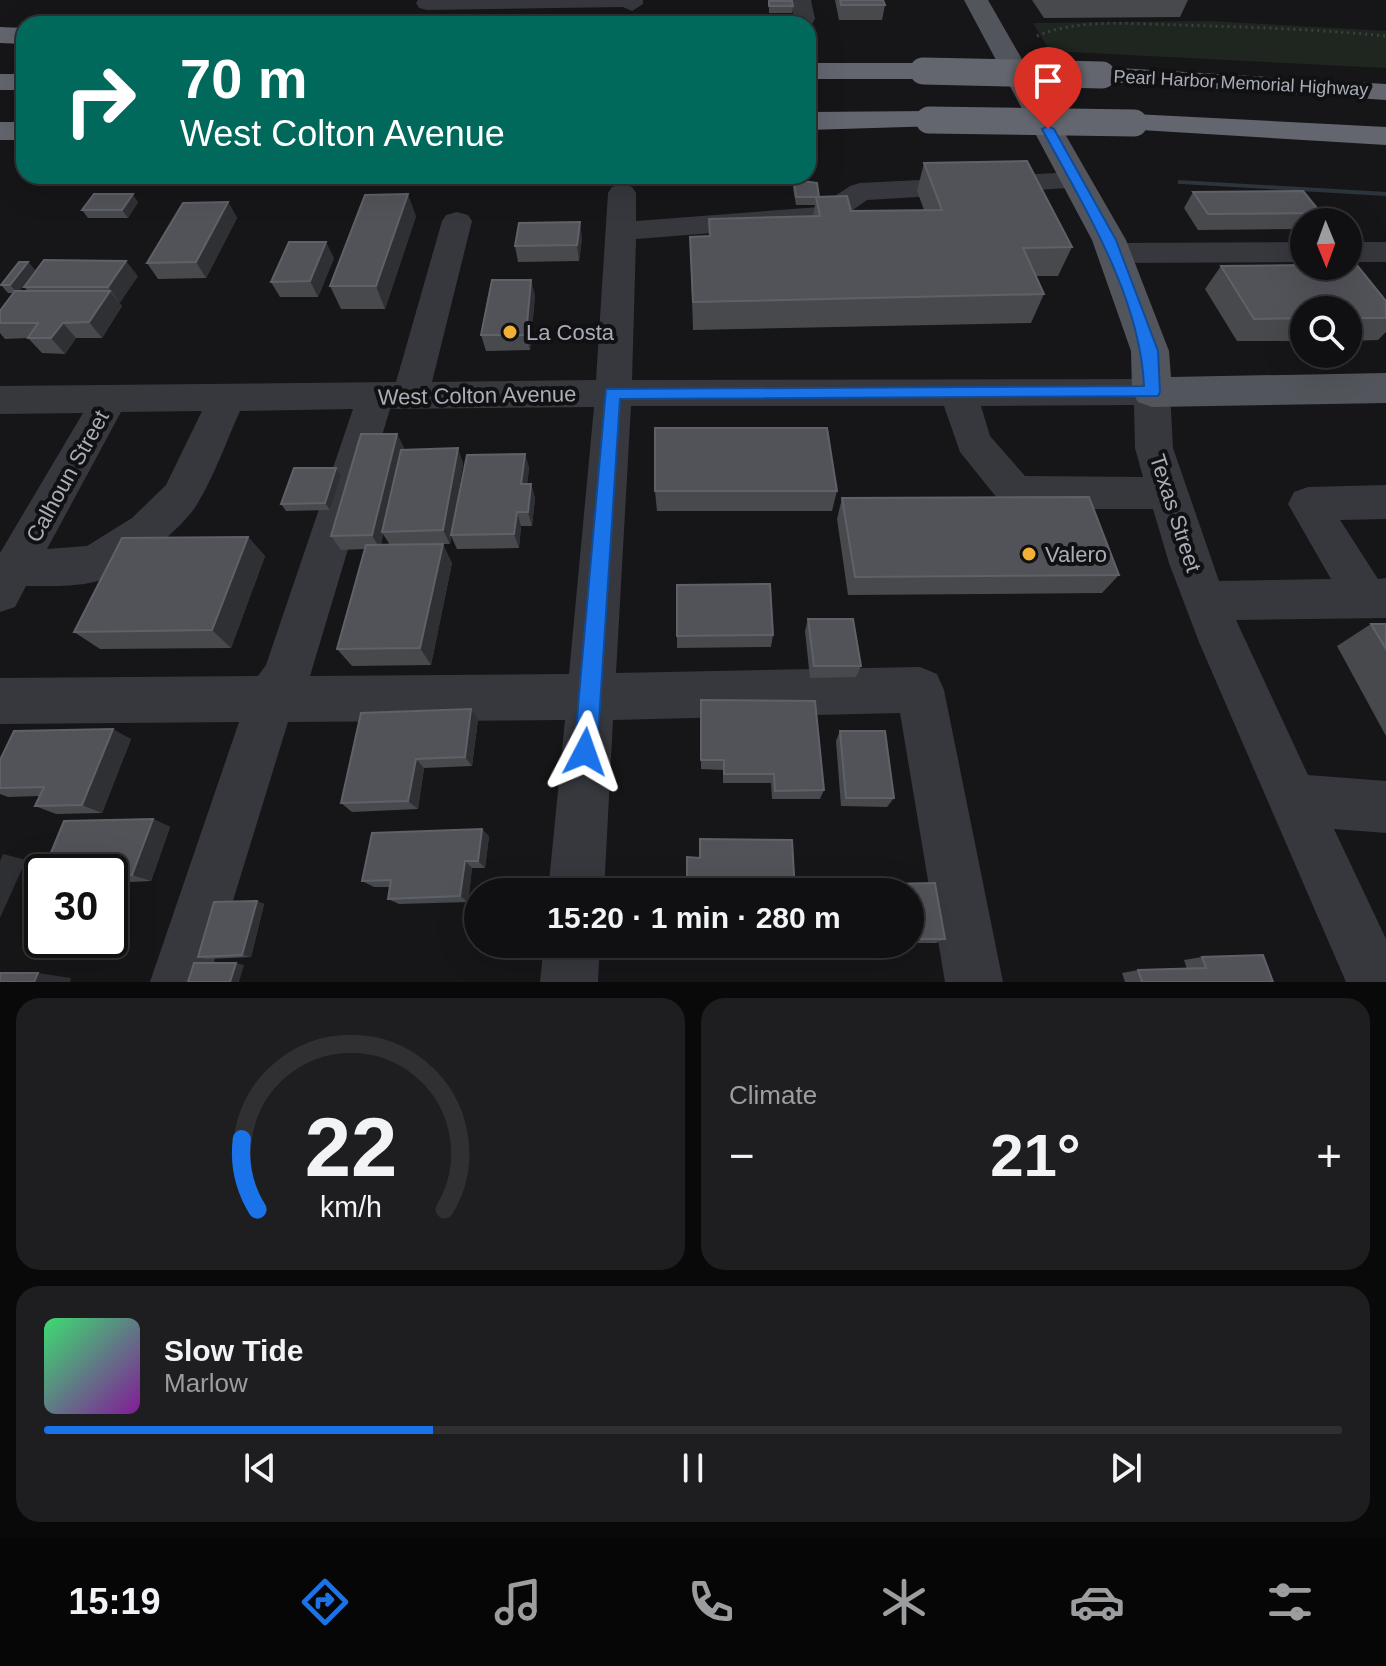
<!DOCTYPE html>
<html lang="en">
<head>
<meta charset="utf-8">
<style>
	:root { --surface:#101012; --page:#1e1e20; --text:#f1f3f6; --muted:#9c9d9f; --line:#303032; --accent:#1a73e8 }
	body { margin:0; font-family:Arial,sans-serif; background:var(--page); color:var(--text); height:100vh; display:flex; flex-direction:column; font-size:30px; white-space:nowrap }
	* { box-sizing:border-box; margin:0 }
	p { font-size:26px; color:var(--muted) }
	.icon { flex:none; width:44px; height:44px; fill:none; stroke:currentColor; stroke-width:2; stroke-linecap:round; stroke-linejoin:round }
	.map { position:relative; height:982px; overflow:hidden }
	.details { display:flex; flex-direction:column; gap:16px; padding:16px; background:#09090a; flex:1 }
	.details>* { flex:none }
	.top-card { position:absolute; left:16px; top:16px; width:800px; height:168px; border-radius:24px; box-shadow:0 8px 32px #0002,0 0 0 2px var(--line); background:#00695c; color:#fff; overflow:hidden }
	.needle { width:52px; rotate:179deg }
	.tools { position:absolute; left:1290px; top:208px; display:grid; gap:16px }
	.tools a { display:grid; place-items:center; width:72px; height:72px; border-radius:50%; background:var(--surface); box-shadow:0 8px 32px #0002,0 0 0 2px var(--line); font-size:40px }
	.speed { position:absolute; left:24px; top:854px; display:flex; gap:16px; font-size:40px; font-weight:700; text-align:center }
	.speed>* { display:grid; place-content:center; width:104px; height:104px; border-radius:50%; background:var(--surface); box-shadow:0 8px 32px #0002,0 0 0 2px var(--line); line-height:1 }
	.speed .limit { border:4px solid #111; border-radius:12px; background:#fff; color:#111 }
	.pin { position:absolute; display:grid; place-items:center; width:68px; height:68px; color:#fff; margin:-82px -34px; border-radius:50% 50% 50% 0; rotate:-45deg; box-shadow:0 0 8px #0007 }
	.pin .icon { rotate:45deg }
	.me { position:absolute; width:88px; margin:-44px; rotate:4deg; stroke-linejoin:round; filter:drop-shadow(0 0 6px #0008) }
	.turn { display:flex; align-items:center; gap:28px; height:168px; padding:0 32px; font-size:36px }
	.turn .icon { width:104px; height:104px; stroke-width:2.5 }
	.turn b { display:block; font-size:56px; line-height:68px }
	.big { font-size:60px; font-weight:700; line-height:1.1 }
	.details .widget { flex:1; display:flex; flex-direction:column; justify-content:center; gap:12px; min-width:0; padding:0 28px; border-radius:24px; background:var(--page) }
	.details .dial { align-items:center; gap:0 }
	.dial svg { height:208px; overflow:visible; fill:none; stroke:var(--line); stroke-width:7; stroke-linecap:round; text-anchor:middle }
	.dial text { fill:var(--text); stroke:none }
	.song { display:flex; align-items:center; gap:24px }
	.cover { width:96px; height:96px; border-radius:12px; background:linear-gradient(135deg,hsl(140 70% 55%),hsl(290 70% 35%)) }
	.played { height:8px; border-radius:4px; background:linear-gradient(90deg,var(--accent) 30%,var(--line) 30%) }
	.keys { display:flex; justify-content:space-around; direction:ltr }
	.heat { display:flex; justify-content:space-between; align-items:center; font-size:44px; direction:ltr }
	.details .tiles { flex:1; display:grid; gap:16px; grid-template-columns:1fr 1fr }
	.widget:last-child { grid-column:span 2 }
	.trip { position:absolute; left:464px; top:878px; width:460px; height:80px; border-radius:40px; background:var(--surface); box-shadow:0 8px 32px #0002,0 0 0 2px var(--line); font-weight:700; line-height:80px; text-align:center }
	.tab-bar { display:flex; height:128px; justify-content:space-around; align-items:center; background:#060607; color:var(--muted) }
	.tab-bar .icon { width:56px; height:56px }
	.tab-bar .on { color:var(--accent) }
	.tab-bar b { font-size:36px; color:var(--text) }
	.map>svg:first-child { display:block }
</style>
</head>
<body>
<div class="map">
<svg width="1386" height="982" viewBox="0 0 1386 982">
	<rect width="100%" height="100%" fill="#161618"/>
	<path fill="#1e261f" d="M1212,21L1386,31V68L1050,51L1033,23Z"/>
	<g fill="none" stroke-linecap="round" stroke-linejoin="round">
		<path fill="#2c353c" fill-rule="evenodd" d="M1178,180L1386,192V196L1181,184H1178Z"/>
		<path stroke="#3d3f44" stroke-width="3" stroke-dasharray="2 4" stroke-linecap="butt" d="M1037,36C1080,18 1131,24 1177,25C1247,27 1316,29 1386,36"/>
		<g fill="#37383d" fill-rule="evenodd">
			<path d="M418,0H643V4L632,11L623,7L427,10L419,8L416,3Z"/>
			<path d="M789,0H811L815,19L812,24H796Z"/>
			<path d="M1076,172L1086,175L1090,181L1086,187L867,200L837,221L827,224L636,239L632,380L1152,379L1165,383L1170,392L1173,448L1219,581L1331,579L1288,504L1294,492L1308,487L1386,485V519L1340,520L1378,579L1386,578V618L1236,620L1308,775L1386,781V833L1334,829L1386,939V982H1346L1199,642L1169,563L1153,509H1026L997,498L960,452L944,406H631L616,673L920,667L937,674L944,690L1003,982H945L900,713L613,720L604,892H548L565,720L288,722L208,982H150L239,722L0,724V678L258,676L266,665L353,409L240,411C226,442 214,477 196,506C178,533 126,574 94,582C72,587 49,586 26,586L15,607L0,612V553L83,413L0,414V386L396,382L442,221L446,215L457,212L468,215L472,221L432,382L596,380L608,193L612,187L622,184L632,187L636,193V221L819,207L850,186L860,183ZM1134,405L1135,448L1143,477L1025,476L990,436L981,406ZM594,407L569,674L310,676L390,409ZM202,411L166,485L132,518L87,546L47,549L121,412Z"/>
			<path d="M1304,242V262L1114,263L1103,260L1098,253L1103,246L1114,243Z"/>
			<rect x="1348" y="242" width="38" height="20"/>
			<path d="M544,944H600L598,982H540Z"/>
		</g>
		<path fill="#53555c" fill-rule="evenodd" d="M964,0H988L1126,240L1169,351L1171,377L1386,373V403L1152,407L1138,402L1132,392L1131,351L1092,240Z"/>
		<g fill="#63666e" fill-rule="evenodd">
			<path d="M0,27L24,28V44L0,43Z"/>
			<path d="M808,63H923L932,65L936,71L932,77L923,79H808Z"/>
			<path d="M1102,67L1386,84V100L1093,81L1089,75L1093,69Z"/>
			<rect x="0" y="74" width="24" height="16"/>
			<path d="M929,111L939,114L943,120L939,126L808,130V112Z"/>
			<path d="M1134,114L1386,127V145L1124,129L1120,123L1124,117Z"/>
			<rect x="0" y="122" width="24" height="18"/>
		</g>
		<g stroke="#63666e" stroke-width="27">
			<path d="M923,71L1102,75"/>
			<path d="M929,120L1134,123"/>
		</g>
	</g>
	<g fill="#47494d" fill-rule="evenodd">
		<path d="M835,0H883L885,5L882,20H839Z"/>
		<path d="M1032,0H1188L1180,17L1044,18Z"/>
		<path d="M769,1L793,6L792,13H769Z"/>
		<path d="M924,163L1072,247L1058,276H1036L1044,294L1031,323L693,330L690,237L709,236V219L813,216L815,205H796L793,188L794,180L819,197L851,211L924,210L917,191Z"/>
		<path d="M1193,192L1321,213L1315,222H1304V229L1198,230L1184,208Z"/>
		<path d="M138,202L128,218H88L82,210Z"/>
		<path d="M228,202L237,218L206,278L158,279L147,263Z"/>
		<path d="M416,216L385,309H341L330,286Z"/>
		<path d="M582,238L579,261L518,262L515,246Z"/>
		<path d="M334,258L318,297H280L271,282Z"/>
		<path d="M28,262L35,270L19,291H28L24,287L138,276L119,303L122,306L102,338H76L65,354L42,353L28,338L5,339L0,333V311L14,293H8L1,285Z"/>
		<path d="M1221,266L1386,301V332L1378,340L1348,341V310H1304V341H1237L1205,289Z"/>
		<path d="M535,295L530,350L486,351L481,335Z"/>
		<path d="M397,434L404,448V450L463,463L453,525L525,454L529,468L527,484H531L535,498L532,526H521L519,548L457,549L451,536L450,544H436L452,563L431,665L352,666L337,649L365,549L341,550L331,536ZM383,534L390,545H381Z"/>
		<path d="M336,468L341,476L330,510L286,511L281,504Z"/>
		<path d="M655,491H837L832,511H657Z"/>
		<path d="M842,498L1119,575L1102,593L848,595L837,519Z"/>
		<path d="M248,537L265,556L231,648L100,649L74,632Z"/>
		<path d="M808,619L861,666L856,677L810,678L805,631Z"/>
		<path d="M1371,624H1386V736L1337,646Z"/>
		<path d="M773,635L771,647L677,648V636Z"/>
		<path d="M701,700L824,790L820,799H772L771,783H723V770L701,769Z"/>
		<path d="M478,720L472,766L424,768L418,809L352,812L341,803Z"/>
		<path d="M840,731L894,798L887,807L841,806L836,741Z"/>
		<path d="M131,739L102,813L56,814L35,806L39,796L8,797L0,794V760Z"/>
		<path d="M153,819L170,827L151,881L110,883V872Z"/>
		<path d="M489,836L485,868H472L468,902L399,904L388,899L390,887H374L362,881Z"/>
		<path d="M935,883L945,939L936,943H910V892H880L879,890L886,884Z"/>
		<path d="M257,901L264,904L251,957L207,959L198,957Z"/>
		<path d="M707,944L783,945L780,949L707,948Z"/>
		<path d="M1202,957L1273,982H1125L1122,973L1138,970L1187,969L1184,960Z"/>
	</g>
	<g fill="#2f3033">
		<path d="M133,194L138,202L128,218L122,210Z"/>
		<path d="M408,194L416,216L385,309L376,286Z"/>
		<path d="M228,202L237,218L206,278L196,262Z"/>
		<path d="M580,222L582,238L579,261L577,245Z"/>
		<path d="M326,242L334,258L318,297L310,281Z"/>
		<path d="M126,261L138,276L120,303L108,287Z"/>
		<path d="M28,262L35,270L18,293L10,285Z"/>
		<path d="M531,280L535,295L530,350L526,335Z"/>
		<path d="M110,291L122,306L102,338L89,322Z"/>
		<path d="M63,323L76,338L65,354L51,338Z"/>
		<path d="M397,434L404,448L384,532H382L383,534L380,549L372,535Z"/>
		<path d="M458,448L463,463L450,544L443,530Z"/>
		<path d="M525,454L529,468L526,498L521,484Z"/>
		<path d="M336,468L341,476L330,510L325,503Z"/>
		<path d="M531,484L535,498L532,526L528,512Z"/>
		<path d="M517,512L521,526L519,548L514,534Z"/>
		<path d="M248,537L265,556L231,648L212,630Z"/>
		<path d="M443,544L452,563L431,665L420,648Z"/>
		<path d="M471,709L478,720L472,766L465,757Z"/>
		<path d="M113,729L131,739L102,813L82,805Z"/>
		<path d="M416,759L424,768L418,809L408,801Z"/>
		<path d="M153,819L170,827L151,881L132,875Z"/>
		<path d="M482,829L489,836L485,868L478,861Z"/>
		<path d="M3,854L26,860L0,918V861Z"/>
		<path d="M465,861L472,868L468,902L460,896Z"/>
		<path d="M257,901L264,904L251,957L242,955Z"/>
		<path d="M236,963L244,965L239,982H230Z"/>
		<path d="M38,973L71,978L70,982H34Z"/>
	</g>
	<g fill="#525359" stroke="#5f6168" stroke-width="2">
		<path d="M840,0H883L885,5H841Z"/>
		<path d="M769,1H792L793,6H769Z"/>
		<path d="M1027,161L1072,247L1023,248L1044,294L693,302L690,237L710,236L709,219L820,216L816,197L847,196L851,211L942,210L924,163Z"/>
		<path d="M794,180L817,183L819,197H796Z"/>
		<path d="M1303,191L1321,213L1208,214L1193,192Z"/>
		<path d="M94,194H133L122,210H82Z"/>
		<path d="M408,194L376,286H330L365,195Z"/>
		<path d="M228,202L196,262L147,263L183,203Z"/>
		<path d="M580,222L577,245L515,246L519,223Z"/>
		<path d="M289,242H326L310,281L271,282Z"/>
		<path d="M44,260L126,261L108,287H24Z"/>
		<path d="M19,262H28L10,285H1Z"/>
		<path d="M1348,264H1356L1386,301V318H1348V310H1304V318L1254,319L1221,266L1304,265V266H1348Z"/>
		<path d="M492,280H531L526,335H481Z"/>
		<path d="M15,291H110L89,322L63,323L51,338H28L38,323H0V311Z"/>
		<path d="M655,428H827L837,491H655Z"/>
		<path d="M361,434H397L372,535L331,536Z"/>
		<path d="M458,448L443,530L382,532L401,450Z"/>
		<path d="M525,454L521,484H531L528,512H517L514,534L451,535L467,455Z"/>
		<path d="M294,468H336L325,503L281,504Z"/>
		<path d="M1089,497L1119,575L855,577L842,498Z"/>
		<path d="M248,537L212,630L74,632L122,538Z"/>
		<path d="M443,544L420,648L337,649L366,545Z"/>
		<path d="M770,584L773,635L677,636V585Z"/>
		<path d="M808,619H853L861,666H814Z"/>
		<path d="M1371,624H1386V649Z"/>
		<path d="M701,700L815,701L824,790L775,791L774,774H724V760H701Z"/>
		<path d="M471,709L465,757L416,759L408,801L341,803L361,713Z"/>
		<path d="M113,729L82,805L35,806L44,787L0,788V760L14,731Z"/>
		<path d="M840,731H885L894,798H846Z"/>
		<path d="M153,819L132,875L110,876V872H43L64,821Z"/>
		<path d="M482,829L478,861H465L460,896L388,899L391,880L362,881L372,833Z"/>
		<path d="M700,839L792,840L795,892H687V857L700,858Z"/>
		<path d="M935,883L945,939H910V892H887L886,884Z"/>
		<path d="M257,901L242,955L198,957L214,902Z"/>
		<rect x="708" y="944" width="75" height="1"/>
		<path d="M1263,955L1273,982H1142L1138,970L1206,968L1202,957Z"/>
		<path d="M194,963H236L230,982H188Z"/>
		<path d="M0,973H38L34,982H0Z"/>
	</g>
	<path fill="#1a73e8" stroke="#114b97" stroke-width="2" d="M1048,126L1054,129L1116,240L1158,351L1160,392L1158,396L620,399L597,752L593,760L585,764L577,760L574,752L606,389L1144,386C1140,296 1084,207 1042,129Z"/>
	<g fill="#f2b134" stroke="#111113" stroke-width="3">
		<circle cx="510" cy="332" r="8"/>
		<circle cx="1029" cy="554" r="8"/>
	</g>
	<g text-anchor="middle" stroke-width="8" stroke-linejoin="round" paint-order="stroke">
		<g font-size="18" fill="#a8adb8" stroke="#111113">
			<text transform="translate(1241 83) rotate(3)" y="6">Pearl Harbor Memorial Highway</text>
		</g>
		<g font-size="22" fill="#a8adb8" stroke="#111113" text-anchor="start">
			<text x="526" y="340">La Costa</text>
			<text x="1045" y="562">Valero</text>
		</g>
		<g font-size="22" fill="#a8adb8" stroke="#111113">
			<text transform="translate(477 395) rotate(-1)" y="8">West Colton Avenue</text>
			<text transform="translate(67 476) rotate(-61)" y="8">Calhoun Street</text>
			<text transform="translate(1176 513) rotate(72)" y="8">Texas Street</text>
		</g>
	</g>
</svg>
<div class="tools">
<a><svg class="needle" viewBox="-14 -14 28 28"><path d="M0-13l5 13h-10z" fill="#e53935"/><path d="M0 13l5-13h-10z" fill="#9c9d9f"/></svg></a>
<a><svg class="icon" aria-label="search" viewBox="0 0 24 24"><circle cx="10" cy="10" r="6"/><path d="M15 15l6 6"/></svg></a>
</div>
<div class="speed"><div class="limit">30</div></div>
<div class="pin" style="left:1048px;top:129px;background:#d93025"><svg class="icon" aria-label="arrive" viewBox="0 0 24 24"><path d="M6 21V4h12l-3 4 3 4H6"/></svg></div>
<svg class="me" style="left:585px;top:752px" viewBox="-20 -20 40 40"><path d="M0-17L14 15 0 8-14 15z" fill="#1a73e8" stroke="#fff" stroke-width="4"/></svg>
<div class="trip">15:20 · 1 min · 280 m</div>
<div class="top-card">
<div class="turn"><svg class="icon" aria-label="right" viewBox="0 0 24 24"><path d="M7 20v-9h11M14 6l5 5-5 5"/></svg><div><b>70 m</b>West Colton Avenue</div></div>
</div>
</div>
<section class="details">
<div class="tiles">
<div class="widget dial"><svg viewBox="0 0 100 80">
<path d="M14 69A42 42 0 1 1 86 69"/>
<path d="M14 69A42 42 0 0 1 8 42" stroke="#1a73e8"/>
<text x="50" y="56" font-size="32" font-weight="700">22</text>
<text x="50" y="72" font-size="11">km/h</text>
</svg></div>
<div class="widget"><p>Climate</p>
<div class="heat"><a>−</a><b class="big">21°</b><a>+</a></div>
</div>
<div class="widget">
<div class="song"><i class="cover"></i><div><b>Slow Tide</b><p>Marlow</p></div></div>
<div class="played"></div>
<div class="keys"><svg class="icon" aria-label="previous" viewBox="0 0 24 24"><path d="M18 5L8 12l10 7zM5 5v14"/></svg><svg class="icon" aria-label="pause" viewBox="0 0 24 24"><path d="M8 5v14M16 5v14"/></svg><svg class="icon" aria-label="next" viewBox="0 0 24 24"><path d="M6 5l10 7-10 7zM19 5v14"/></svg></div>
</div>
</div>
</section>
<nav class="tab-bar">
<b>15:19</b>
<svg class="icon on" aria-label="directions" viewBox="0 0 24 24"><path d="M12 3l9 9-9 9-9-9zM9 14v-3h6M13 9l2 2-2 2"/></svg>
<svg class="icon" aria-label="music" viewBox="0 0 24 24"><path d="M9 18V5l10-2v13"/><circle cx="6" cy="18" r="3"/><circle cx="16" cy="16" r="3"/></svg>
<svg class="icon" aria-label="phone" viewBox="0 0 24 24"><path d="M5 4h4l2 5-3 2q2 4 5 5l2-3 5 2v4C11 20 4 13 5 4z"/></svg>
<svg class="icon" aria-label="climate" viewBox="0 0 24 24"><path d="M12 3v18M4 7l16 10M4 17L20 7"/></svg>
<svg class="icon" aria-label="car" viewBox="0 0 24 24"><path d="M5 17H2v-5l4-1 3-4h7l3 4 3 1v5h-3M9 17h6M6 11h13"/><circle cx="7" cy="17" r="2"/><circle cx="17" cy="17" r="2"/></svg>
<svg class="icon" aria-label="filters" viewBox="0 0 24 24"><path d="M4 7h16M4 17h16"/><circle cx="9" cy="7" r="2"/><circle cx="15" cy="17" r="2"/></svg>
</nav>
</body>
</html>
